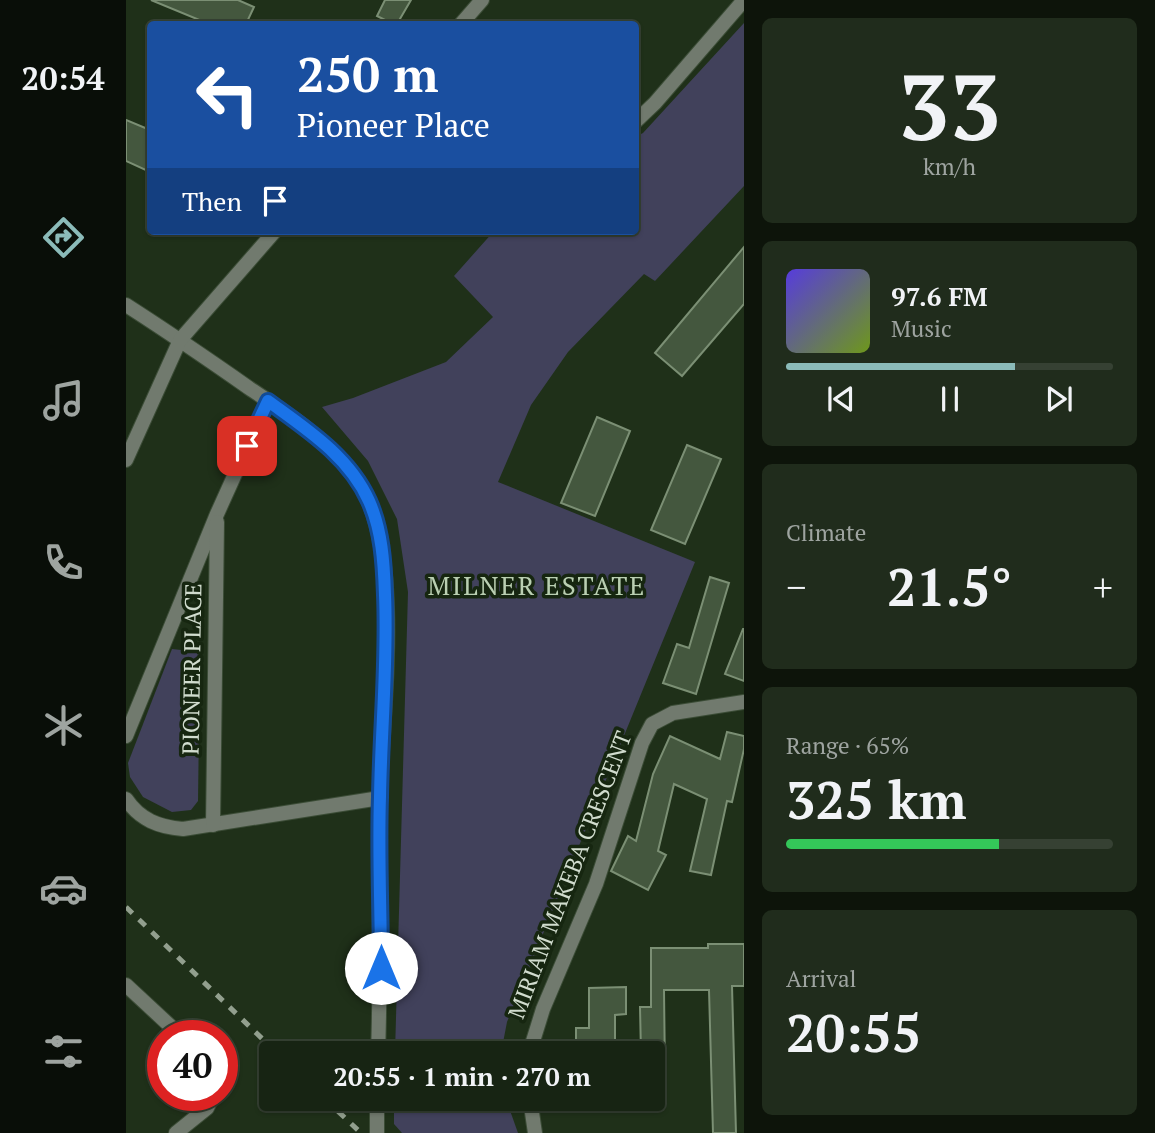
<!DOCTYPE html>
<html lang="en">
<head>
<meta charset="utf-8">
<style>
	:root { --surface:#172413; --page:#202c1c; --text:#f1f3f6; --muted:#9ea4a0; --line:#364133; --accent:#8bbbb9 }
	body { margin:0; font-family:"PT Serif",serif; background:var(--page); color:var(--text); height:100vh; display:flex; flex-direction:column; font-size:26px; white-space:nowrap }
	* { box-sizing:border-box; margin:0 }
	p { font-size:23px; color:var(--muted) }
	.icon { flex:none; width:38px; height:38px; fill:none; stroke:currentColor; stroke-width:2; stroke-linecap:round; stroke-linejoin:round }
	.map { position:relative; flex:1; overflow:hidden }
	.drawer { display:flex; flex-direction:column; gap:18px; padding:18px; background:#0d140a; width:411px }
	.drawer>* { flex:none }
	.guide { position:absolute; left:21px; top:21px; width:492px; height:214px; border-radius:7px; box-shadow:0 2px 5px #0004,0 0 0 2px var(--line); background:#1a4fa0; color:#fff; overflow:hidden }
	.speed { position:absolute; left:21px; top:1020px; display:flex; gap:14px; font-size:35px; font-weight:700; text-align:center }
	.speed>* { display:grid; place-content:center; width:91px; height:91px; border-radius:50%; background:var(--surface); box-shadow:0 2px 5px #0004,0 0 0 2px var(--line); line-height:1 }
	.speed .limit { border:10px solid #d22; background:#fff; color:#111 }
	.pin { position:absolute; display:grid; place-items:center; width:60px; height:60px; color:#fff; margin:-30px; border-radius:14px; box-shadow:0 4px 10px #0006 }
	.me { position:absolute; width:77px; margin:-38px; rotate:0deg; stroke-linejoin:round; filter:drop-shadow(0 0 5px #0008) }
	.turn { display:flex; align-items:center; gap:24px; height:147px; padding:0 35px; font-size:32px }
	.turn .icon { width:91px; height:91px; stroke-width:2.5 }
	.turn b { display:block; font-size:49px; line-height:60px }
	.then { display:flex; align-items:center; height:66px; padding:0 35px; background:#0003; gap:14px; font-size:26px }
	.big { font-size:52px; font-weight:700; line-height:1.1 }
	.drawer .tile { flex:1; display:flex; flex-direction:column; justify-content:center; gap:10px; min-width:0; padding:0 24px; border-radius:10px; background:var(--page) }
	.drawer .dial { align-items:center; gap:0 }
	.dial b { font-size:91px; line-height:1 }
	.song { display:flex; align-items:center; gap:21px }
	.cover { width:84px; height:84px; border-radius:10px; background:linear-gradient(135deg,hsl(250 70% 55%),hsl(80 70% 35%)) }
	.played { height:7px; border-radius:4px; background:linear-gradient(90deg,var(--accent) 70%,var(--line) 70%) }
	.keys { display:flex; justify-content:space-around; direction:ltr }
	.heat { display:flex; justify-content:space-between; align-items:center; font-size:38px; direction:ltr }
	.charge { height:10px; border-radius:5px; background:linear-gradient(90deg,#34c759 65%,var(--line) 0) }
	.trip { position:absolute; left:133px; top:1041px; width:406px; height:70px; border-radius:7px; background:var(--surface); box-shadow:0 2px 5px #0004,0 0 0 2px var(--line); font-weight:700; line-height:70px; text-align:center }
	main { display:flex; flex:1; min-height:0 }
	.tab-bar { display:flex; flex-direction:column; width:126px; justify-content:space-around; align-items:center; background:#090e08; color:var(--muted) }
	.tab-bar .icon { width:49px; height:49px }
	.tab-bar .active { color:var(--accent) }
	.tab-bar b { font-size:32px; color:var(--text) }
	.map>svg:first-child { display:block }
</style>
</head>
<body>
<main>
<nav class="tab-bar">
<b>20:54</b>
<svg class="icon active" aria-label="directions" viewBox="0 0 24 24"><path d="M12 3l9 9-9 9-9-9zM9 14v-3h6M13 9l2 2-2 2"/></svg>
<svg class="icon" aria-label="music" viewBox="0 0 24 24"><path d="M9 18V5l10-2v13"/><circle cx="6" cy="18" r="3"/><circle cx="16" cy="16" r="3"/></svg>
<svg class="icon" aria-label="phone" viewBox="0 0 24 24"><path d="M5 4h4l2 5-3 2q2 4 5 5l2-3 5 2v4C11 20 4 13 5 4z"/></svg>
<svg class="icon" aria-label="climate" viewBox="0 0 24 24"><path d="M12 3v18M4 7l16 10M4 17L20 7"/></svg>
<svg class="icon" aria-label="car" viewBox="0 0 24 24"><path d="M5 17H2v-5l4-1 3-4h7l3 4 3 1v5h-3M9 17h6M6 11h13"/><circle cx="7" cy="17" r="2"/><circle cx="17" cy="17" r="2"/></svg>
<svg class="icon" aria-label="filters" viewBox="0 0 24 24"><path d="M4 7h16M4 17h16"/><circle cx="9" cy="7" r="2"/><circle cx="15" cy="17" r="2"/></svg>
</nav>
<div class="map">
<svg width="618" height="1133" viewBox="0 0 618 1133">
	<rect width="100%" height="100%" fill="#1f3019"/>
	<g fill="#41415b">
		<path d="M618,23V186L529,281L518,274L442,352L405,405L372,482L569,562L381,1022L375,1053H269L282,592L271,519L242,461L196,407L227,398L320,362L367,317L328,276L368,231H509V137L517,133Z"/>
		<path d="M46,649L74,652L72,801L65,810L46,812L17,797L4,777L2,763Z"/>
		<path d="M268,1099H380L392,1133H276L268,1124Z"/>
	</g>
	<g fill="#44573e" stroke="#7b8f74" stroke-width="2">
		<path d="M25,0H112L128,7L120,24H83Z"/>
		<path d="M259,0H285L271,24H267L251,16Z"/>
		<path d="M0,120L24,130V172L0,161Z"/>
		<path d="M618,247V304L556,376L529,353Z"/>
		<path d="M471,417L504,431L469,516L435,503Z"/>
		<path d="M561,445L595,459L559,544L525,530Z"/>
		<path d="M584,577L603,583L570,694L537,683L551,644L563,648Z"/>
		<path d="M617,629H618V681L599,674Z"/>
		<path d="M601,732L618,736V749L606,802L601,801L585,875L564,871L581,799L548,784L532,851L540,855L522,890L485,871L502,836L510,841L527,774L544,736L594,759Z"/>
		<path d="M582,944H618V986H606L610,1133H587L583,990H538L539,1075H527V1054H515L514,1007H525V948H582Z"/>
		<path d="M500,987V1014L489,1015V1054H450V1028H463V988Z"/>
	</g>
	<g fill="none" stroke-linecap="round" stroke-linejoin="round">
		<defs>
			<g id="minor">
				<path d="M509,122L529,103L618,0"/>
				<path d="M0,736L91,514L142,401"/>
				<path d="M0,799C14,820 33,827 57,829L254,798"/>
				<path d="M87,825L91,522"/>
				<path d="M0,985L55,1036"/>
				<path d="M403,1054L417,1009L470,884L516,743L526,724L547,713L618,702"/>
				<path d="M404,1099L409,1133"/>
				<path d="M50,1133L81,1108L87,1096"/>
			</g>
			<g id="tertiary">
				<path d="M335,24L356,0"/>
				<path d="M0,305C42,332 83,360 123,388C159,412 199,438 226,472C282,544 255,710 254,799C253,884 255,969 252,1054"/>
				<path d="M0,460L54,340L149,231"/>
				<path d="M251,1133V1099"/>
			</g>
		</defs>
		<use href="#minor" stroke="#3b4c36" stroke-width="16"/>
		<use href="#tertiary" stroke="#3b4c36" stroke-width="16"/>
		<use href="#minor" stroke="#717a6e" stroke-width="14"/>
		<use href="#tertiary" stroke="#717a6e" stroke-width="14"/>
		<g stroke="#929f8e" stroke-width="5" stroke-dasharray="9 9" stroke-linecap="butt">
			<path d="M0,907L152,1054"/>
			<path d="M199,1099L235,1133"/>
		</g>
	</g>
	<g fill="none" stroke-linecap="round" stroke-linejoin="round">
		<defs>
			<path id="route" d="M121,446L142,401C179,428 223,456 243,501C256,530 258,563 259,595C262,662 255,729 254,797C252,854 255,911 255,968"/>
		</defs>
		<use href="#route" stroke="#114b97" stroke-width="18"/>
		<use href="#route" stroke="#1a73e8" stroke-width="12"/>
	</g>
	<g text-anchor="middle" stroke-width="7" stroke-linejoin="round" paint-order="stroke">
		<g font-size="23" fill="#d1dcce" stroke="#162610">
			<text transform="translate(66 669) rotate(-89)" y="8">PIONEER PLACE</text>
			<text transform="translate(444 875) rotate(-69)" y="8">MIRIAM MAKEBA CRESCENT</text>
		</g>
		<g font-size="26" letter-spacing="2" fill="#bacfb2" stroke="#162610">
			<text x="411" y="595">MILNER ESTATE</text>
		</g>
	</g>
</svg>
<div class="speed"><div class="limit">40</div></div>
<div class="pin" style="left:121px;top:446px;background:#d93025"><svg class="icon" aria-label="arrive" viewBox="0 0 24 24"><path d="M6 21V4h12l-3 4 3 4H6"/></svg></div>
<svg class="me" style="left:255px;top:968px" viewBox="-20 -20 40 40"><circle r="19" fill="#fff"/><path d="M0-13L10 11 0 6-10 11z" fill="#1a73e8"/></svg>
<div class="trip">20:55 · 1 min · 270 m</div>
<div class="guide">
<div class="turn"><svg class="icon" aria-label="left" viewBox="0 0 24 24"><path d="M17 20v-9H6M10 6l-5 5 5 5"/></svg><div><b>250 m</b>Pioneer Place</div></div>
<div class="then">Then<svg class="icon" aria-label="arrive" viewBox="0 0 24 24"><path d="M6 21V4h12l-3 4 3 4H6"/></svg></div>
</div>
</div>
<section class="drawer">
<div class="tile dial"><b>33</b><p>km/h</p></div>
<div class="tile">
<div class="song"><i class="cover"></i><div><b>97.6 FM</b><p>Music</p></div></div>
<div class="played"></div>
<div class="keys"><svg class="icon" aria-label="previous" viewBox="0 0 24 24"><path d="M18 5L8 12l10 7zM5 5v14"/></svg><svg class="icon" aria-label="pause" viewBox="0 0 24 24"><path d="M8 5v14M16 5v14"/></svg><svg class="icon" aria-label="next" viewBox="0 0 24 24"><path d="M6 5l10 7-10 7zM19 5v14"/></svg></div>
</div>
<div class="tile"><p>Climate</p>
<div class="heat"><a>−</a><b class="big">21.5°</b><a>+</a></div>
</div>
<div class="tile"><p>Range · 65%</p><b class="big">325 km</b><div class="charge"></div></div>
<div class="tile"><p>Arrival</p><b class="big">20:55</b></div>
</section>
</main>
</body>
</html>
